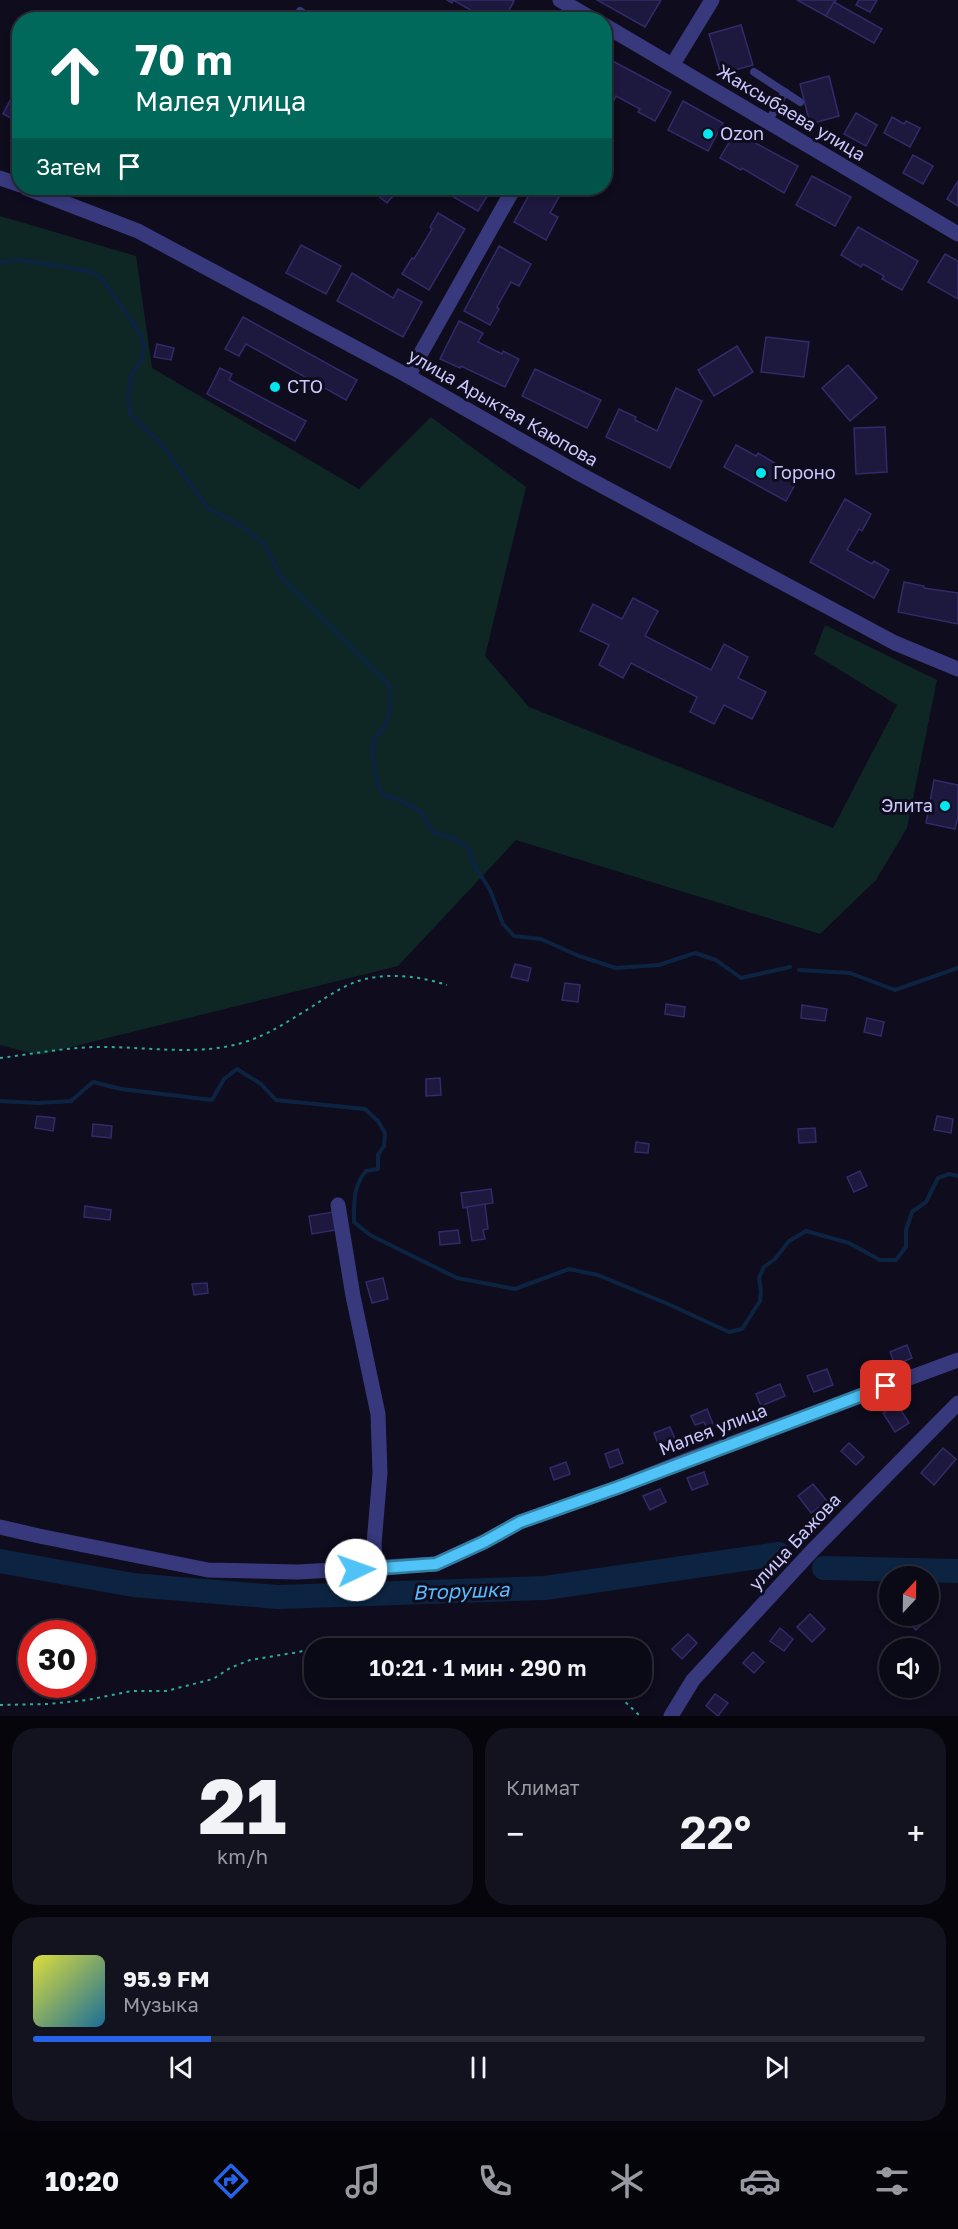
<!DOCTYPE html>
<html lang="ru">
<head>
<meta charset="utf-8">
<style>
	:root { --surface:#0a0916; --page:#13121f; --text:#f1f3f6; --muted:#999aa1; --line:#2a2a35; --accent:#2563eb }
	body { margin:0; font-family:"Golos Text",sans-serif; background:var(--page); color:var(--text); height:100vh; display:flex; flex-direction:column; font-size:22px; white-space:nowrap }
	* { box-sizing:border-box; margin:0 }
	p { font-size:20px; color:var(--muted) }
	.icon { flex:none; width:33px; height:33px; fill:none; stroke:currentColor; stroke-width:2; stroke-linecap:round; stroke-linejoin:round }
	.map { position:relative; height:1716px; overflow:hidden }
	.details { display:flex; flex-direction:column; gap:12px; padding:12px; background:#06050c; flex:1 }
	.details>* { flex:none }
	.guide { position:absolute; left:12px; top:12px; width:600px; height:183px; border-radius:24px; box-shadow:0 3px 9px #0003,0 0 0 2px var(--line); background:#00695c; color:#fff; overflow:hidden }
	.needle { width:39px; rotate:22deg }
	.buttons { position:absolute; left:879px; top:1566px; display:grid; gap:12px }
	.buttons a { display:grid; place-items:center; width:60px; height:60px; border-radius:50%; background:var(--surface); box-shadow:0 3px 9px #0003,0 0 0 2px var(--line); font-size:30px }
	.speed { position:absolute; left:18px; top:1620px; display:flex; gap:12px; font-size:30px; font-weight:700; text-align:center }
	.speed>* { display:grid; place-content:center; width:78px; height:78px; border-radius:50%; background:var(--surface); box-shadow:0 3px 9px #0003,0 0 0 2px var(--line); line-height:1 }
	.speed .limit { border:9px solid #d22; background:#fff; color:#111 }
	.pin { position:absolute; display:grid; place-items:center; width:51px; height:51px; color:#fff; margin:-26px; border-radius:12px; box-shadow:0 3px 9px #0006 }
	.me { position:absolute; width:66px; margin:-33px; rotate:87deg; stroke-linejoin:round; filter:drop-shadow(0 0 4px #0008) }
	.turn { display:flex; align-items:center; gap:21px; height:126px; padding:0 24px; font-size:27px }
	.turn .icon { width:78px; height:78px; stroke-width:2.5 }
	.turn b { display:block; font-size:42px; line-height:51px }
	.then { display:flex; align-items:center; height:57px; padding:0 24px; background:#0003; gap:12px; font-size:22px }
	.big { font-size:45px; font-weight:600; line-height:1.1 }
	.details .tile { flex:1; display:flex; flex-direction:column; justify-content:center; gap:9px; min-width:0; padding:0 21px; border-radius:24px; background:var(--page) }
	.details .dial { align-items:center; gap:0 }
	.dial b { font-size:78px; line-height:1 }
	.song { display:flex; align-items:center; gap:18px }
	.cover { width:72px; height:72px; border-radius:9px; background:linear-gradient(135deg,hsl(60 70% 55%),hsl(200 70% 35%)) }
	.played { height:6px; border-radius:3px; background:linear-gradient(90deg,var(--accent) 20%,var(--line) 20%) }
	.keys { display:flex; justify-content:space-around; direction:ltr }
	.heat { display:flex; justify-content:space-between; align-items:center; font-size:33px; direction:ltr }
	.details .tiles { flex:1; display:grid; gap:12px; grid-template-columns:1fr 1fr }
	.tile:last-child { grid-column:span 2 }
	.trip { position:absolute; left:304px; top:1638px; width:348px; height:60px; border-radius:24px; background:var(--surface); box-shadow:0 3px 9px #0003,0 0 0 2px var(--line); font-weight:600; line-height:60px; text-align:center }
	.dock { display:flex; height:96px; justify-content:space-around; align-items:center; background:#040409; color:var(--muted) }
	.dock .icon { width:42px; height:42px }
	.dock .current { color:var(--accent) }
	.dock b { font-size:27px; color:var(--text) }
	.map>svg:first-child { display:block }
</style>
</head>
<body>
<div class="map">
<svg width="958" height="1716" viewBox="0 0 958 1716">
	<rect width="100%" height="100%" fill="#0e0c1d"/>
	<path fill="#0f2724" d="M0,216L136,256L152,368L359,489L431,417L526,487L485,656L529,707L833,828L897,705L814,654L825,625L937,680L907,828L876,880L820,934L516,840L398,966L39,1055L0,1045Z"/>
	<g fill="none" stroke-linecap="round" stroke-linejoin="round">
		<g stroke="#0c2441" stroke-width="4">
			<path d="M0,261L5,262L19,260L60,266L92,272L102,279L140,333L144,345L142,361L131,375L128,394L130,414L162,445L207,507L244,528L264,544L281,577L389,685C392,700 391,713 384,727C382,731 377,734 375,738C369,752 376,781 382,795L402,801L421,812L433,833L455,839L470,850L473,863L490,890L503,924L514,936L541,939L579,956L616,968L659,965L695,953L716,960L741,978L790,967"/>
			<path d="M799,970L850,973L895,990L958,968"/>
			<path d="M0,1101L38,1103L71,1101L93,1082L121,1089L212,1100L224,1079L237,1069L261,1084L276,1100L365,1109L378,1121L385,1133L384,1146L378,1155V1169L366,1171C353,1186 354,1203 354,1222L370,1235L457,1278L515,1289L569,1269L598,1275L668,1304L729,1332L742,1329L760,1301L761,1291L759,1278L764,1267L775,1259L789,1241L806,1231L849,1243L880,1260H896L906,1247V1230L912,1212L926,1202L938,1178L949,1174L958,1176"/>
		</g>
		<g stroke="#0c2441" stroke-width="24">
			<path d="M0,1561L133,1585L278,1597L545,1588L779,1554"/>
			<path d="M824,1568L958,1571"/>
		</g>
	</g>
	<g fill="#1d183e" stroke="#332a6a" stroke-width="1.5">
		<path d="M447,0H511L514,1L504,20H482L483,17L453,0L452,3Z"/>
		<path d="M597,0H661L645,27Z"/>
		<path d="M797,0H836L826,16Z"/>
		<path d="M859,0H877L870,12L856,5Z"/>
		<path d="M834,2L882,29L874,43L826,16Z"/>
		<path d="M206,12L213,20H198Z"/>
		<path d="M741,25L753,65L721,74L709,34Z"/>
		<path d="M607,58L671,92L655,121L638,112L640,109L616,96L612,104L604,100V63Z"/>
		<path d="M829,76L839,116L810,124L800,84Z"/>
		<path d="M17,87L20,88V123L3,114Z"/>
		<path d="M683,101L723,123L708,151L668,130Z"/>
		<path d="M856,113L877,125L866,146L844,134Z"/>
		<path d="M892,117L904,124L906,121L920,128L910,147L884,133Z"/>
		<path d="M735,132L798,166L784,193L742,168L741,170L720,158Z"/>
		<path d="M913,155L933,166L923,184L903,173Z"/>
		<path d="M812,176L851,197L835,226L796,205Z"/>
		<path d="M958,181V206L947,199Z"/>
		<path d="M374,188H400L387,203L371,190Z"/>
		<path d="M455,188H492L478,211L450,195Z"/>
		<path d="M533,188H567H564L550,213L558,217L546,240L514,222Z"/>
		<path d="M438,213L465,229L429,290L402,274L412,258L414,259L432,229L430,227Z"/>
		<path d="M858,227L918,261L902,290L882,279L884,276L863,264L861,267L841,255Z"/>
		<path d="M301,245L341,266L326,294L286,273Z"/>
		<path d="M499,246L531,264L519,286L511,282L497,307L499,309L490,325L464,311Z"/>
		<path d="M945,254L958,261V299L928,282Z"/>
		<path d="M352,273L393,298L398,289L422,302L403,337L337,301Z"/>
		<path d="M243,317L357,380L346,400L246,344L239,356L225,349Z"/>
		<path d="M459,321L483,333L478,342L502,354L503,351L519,359L505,387L461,366L460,368L440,359Z"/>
		<path d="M766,337L809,342L804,377L761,372Z"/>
		<path d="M157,344L174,348L171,360L154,357Z"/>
		<path d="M737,346L753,372L714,396L698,370Z"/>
		<path d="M848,365L877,398L850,421L822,388Z"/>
		<path d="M220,368L232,374L229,380L306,421L295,441L207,394Z"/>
		<path d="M535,369L601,400L587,428L522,396Z"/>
		<path d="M676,388L702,401L670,468L606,437L619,409L636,417L635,420L657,431Z"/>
		<path d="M885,427L887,472L856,474L854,428Z"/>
		<path d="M736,445L756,456L758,453L778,465L777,467L798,479L786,501L724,467Z"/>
		<path d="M845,499L871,514L862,531L859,529L847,550L872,564L874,561L889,570L874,598L810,562Z"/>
		<path d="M904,582L924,586V588L958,593V624L898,612Z"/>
		<path d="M633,598L658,611L645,636L711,670L724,644L748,657L738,678L766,692L752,719L724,705L714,724L690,712L697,697L631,663L623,678L599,665L609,645L580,631L593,604L622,619Z"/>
		<path d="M934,780L958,785V817L955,829L926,823Z"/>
		<path d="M515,964L531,968L528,981L511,977Z"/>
		<path d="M565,983L580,985L578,1002L562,1000Z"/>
		<path d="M666,1004L685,1007L684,1017L665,1014Z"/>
		<path d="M802,1005L827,1009L825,1021L801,1018Z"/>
		<path d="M867,1018L884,1022L881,1036L864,1032Z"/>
		<path d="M440,1078L441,1095L426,1096V1079Z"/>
		<path d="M37,1116L55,1118L53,1131L35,1128Z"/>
		<path d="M937,1116L953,1119L951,1133L934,1130Z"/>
		<path d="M93,1124L112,1126L111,1138L92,1136Z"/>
		<path d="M815,1128L816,1142L799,1143L798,1129Z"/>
		<path d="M636,1142L649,1144L648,1153L635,1152Z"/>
		<path d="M860,1171L867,1186L854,1192L847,1177Z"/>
		<path d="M491,1189L493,1203L463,1208L461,1193Z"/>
		<path d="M485,1204L488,1229L483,1230L485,1239L472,1241L467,1207Z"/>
		<path d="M85,1206L111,1210L110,1220L84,1217Z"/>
		<path d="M333,1212L336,1230L312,1234L309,1216Z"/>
		<path d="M458,1230L460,1243L440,1245L439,1232Z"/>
		<path d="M383,1278L388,1299L372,1303L366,1282Z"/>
		<path d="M207,1283L208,1293L194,1295L192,1284Z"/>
		<path d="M907,1345L912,1358L895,1365L890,1352Z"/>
		<path d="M827,1369L833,1385L814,1392L807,1376Z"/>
		<path d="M780,1384L785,1396L761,1406L756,1394Z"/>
		<path d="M897,1404L909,1423L895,1432L883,1413Z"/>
		<path d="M707,1409L714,1426L707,1429L704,1422L695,1425L691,1416Z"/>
		<path d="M670,1427L676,1441L659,1447L654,1433Z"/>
		<path d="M849,1443L864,1457L856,1465L841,1451Z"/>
		<path d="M943,1448L956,1459L934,1485L921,1473Z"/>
		<path d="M618,1449L623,1463L610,1468L605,1454Z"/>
		<path d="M566,1462L570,1474L554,1480L550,1468Z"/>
		<path d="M704,1472L708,1484L692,1490L687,1478Z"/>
		<path d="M813,1484L827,1501L811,1513L798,1496Z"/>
		<path d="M660,1489L666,1502L650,1510L643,1496Z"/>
		<path d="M810,1614L825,1629L812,1642L797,1627Z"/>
		<path d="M915,1616H923L927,1619L916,1630L908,1622Z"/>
		<path d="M780,1628L793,1639L784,1651L770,1641Z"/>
		<path d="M688,1634L697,1643L682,1659L672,1649Z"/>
		<path d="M753,1652L764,1662L754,1673L743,1663Z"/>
		<path d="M715,1694L728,1703L718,1716L706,1706Z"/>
	</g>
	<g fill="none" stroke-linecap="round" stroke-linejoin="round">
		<g stroke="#2ead9d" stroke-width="2" stroke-dasharray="3 4.5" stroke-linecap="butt">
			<path d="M0,1058C32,1054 63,1048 95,1047C144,1046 198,1057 245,1042C270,1034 288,1021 310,1008C325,998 341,987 358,981C387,972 419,976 447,985"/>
			<path d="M554,1688L618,1695L640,1716"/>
			<path d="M0,1705L47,1704L87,1700L132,1691H166L213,1679L230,1668L250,1660L299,1652L329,1643L373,1637L404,1641L442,1648"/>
		</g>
		<g stroke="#37397c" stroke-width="8">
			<path d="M300,11L312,20"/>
			<path d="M754,72L800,102"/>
			<path d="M768,122L785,92"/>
		</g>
		<g stroke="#37397c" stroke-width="15">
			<path d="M560,0L594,20"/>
			<path d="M604,25L958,234"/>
			<path d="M673,64L712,0"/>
			<path d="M0,178L20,185"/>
			<path d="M26,188L138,231L408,376L578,473L824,605L895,643L958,669"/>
			<path d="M408,376L514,188"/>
			<path d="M338,1205L353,1296L378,1414L380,1473L374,1544L376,1569"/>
			<path d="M0,1527L39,1536L208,1570L298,1572L436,1564L484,1542L520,1522L619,1487L695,1457L958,1360"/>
			<path d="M671,1716L693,1680L811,1552L958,1403"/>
		</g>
	</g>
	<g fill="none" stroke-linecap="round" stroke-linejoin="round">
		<defs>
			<path id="route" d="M356,1570L436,1564L484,1542L520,1522L619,1487L886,1386"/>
		</defs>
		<use href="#route" stroke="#337fa1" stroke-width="15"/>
		<use href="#route" stroke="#4fc3f7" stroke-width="10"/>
	</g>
	<g fill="#03e8f0" stroke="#0e0c1d" stroke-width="2">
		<circle cx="708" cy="134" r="6"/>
		<circle cx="275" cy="387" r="6"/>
		<circle cx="761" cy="473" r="6"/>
		<circle cx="945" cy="806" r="6"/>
	</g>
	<g text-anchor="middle" stroke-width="6" stroke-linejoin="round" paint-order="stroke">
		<g font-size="18" fill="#cbc8fe" stroke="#0e0c1d">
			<text transform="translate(791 113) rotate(31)" y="6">Жаксыбаева улица</text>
			<text transform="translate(503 408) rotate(30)" y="6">улица Арыктая Каюпова</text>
			<text transform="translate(713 1430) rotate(-21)" y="6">Малея улица</text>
			<text transform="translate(795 1542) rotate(-47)" y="6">улица Бажова</text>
		</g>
		<g font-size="18" fill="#cbc8fe" stroke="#0e0c1d" text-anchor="start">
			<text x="720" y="140">Ozon</text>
			<text x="287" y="393">СТО</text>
			<text x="773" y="479">Гороно</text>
			<text x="933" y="812" text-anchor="end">Элита</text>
		</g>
		<g font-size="20" font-style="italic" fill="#58bbfd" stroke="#0e0c1d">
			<text transform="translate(461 1591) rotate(-2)" y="7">Вторушка</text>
		</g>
	</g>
</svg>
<div class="buttons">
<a><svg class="needle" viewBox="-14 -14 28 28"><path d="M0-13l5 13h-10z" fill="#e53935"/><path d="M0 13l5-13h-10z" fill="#999aa1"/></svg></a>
<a><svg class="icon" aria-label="sound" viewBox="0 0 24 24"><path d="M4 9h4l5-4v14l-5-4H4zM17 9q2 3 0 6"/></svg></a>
</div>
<div class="speed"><div class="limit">30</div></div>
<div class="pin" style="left:886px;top:1386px;background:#d93025"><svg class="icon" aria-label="arrive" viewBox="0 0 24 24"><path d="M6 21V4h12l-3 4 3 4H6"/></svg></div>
<svg class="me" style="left:356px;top:1570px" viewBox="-20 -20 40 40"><circle r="19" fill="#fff"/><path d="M0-13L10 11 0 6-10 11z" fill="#4fc3f7"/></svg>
<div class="trip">10:21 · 1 мин · 290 m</div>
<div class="guide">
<div class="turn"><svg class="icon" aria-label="ahead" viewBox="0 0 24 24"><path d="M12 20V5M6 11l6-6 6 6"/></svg><div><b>70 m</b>Малея улица</div></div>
<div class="then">Затем<svg class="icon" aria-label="arrive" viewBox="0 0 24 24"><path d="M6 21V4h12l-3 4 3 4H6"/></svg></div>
</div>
</div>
<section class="details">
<div class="tiles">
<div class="tile dial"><b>21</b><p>km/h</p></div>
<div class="tile"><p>Климат</p>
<div class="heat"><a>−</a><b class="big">22°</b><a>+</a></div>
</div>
<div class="tile">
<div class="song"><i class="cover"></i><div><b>95.9 FM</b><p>Музыка</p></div></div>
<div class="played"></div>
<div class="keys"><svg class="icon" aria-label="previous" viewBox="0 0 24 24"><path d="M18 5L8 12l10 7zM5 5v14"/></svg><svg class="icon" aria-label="pause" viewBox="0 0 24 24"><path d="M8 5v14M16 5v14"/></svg><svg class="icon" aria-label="next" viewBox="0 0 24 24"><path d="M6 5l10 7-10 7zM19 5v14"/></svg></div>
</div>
</div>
</section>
<nav class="dock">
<b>10:20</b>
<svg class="icon current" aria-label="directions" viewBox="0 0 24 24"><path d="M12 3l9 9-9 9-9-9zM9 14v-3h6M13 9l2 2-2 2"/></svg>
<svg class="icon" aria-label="music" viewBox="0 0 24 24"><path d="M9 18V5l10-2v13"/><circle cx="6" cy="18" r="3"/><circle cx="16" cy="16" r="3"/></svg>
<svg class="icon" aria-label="phone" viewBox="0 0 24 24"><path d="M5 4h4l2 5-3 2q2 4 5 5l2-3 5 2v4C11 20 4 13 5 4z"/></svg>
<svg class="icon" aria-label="climate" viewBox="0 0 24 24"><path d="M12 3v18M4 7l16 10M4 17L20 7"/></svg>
<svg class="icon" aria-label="car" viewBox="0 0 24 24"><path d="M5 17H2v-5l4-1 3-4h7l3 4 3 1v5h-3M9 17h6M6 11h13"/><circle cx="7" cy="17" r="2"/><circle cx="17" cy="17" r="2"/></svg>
<svg class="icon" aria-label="filters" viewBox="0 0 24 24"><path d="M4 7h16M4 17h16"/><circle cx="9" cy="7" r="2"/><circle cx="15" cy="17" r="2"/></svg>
</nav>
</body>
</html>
